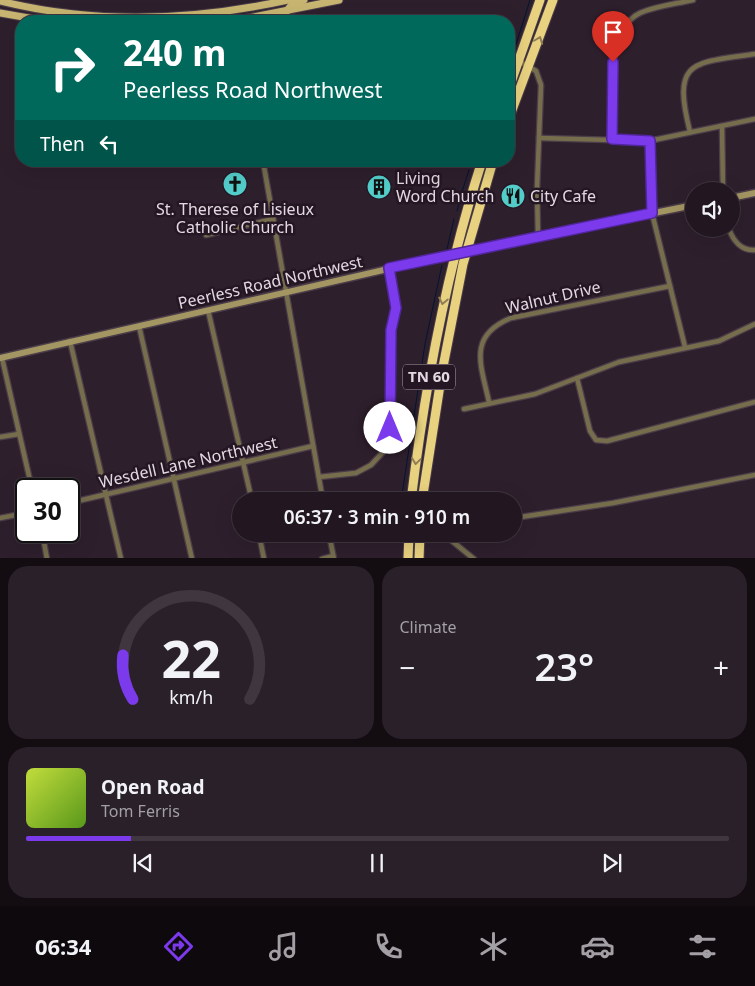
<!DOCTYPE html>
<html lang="en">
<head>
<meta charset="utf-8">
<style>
	:root { --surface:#221721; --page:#2a202a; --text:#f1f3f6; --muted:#a29fa5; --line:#3f363f; --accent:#7c3aed }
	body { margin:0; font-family:"Noto Sans",sans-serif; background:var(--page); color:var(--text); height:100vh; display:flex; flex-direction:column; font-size:19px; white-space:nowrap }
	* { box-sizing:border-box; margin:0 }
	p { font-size:16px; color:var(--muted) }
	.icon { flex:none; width:28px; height:28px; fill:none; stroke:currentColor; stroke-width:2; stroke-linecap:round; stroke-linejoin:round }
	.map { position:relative; height:558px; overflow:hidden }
	.sheet { display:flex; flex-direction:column; gap:8px; padding:8px; background:#130d12; flex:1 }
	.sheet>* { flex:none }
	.hud { position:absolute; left:15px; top:15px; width:500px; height:152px; border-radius:20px; box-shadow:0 5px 20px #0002,0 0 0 1px var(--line); background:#00695c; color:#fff; overflow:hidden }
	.tools { position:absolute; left:685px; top:182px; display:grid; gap:10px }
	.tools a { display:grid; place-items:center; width:55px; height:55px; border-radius:50%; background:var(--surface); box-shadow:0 5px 20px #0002,0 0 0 1px var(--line); font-size:25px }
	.speed { position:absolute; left:15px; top:478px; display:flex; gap:10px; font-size:25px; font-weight:700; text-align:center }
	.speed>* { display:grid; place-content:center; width:65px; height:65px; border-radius:50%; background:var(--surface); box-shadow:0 5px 20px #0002,0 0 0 1px var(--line); line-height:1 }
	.speed .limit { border:2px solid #111; border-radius:8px; background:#fff; color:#111 }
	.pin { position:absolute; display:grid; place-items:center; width:42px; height:42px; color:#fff; margin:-51px -21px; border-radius:50% 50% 50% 0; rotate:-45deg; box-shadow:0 0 5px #0007 }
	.pin .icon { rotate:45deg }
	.me { position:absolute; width:55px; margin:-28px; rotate:0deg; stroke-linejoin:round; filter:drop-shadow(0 0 4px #0008) }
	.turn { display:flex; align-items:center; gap:18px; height:105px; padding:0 25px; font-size:22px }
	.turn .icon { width:65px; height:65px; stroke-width:2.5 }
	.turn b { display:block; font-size:35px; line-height:42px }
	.then { display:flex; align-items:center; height:48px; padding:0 25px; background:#0003; gap:10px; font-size:19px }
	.big { font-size:38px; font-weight:600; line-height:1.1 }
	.sheet .widget { flex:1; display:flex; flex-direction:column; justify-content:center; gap:8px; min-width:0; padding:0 18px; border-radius:20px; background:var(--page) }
	.sheet .dial { align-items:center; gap:0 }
	.dial svg { height:130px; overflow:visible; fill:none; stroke:var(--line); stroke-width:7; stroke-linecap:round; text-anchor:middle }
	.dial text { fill:var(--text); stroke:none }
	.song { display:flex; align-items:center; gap:15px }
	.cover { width:60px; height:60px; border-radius:8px; background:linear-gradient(135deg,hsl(70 70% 55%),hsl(90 70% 35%)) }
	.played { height:5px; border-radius:2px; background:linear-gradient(90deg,var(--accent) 15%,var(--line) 15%) }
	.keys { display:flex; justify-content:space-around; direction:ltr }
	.heat { display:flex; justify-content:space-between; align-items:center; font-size:28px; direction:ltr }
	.sheet .tiles { flex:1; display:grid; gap:8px; grid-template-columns:1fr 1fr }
	.widget:last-child { grid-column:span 2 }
	.trip { position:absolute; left:232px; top:492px; width:290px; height:50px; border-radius:25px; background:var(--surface); box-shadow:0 5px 20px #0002,0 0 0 1px var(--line); font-weight:600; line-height:50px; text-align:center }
	.tabs { display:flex; height:80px; justify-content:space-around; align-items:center; background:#0e090d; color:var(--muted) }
	.tabs .icon { width:35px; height:35px }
	.tabs .current { color:var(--accent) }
	.tabs b { font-size:22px; color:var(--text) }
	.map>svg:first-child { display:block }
</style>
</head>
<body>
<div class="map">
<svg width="755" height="559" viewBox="0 0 755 559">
	<rect width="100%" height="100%" fill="#2e1f2c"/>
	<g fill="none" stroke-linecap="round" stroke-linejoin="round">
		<g stroke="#001532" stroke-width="1">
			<path d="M513,54L530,0"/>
			<path d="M461,195L469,170"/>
			<path d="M457,211L459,203"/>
			<path d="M447,249L454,219"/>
			<path d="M401,501L425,344L442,265"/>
		</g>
		<defs>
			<g id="street">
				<path d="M519,61L536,71L541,85L537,189L538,236"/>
				<path d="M722,126L723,191"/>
				<path d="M690,132C672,60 691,63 755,54"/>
				<path d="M539,138L649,141L755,119"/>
				<path d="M612,139C612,105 603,31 640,13C656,6 675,4 693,0"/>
				<path d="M649,141L652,213L685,347"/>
				<path d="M263,161L323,501"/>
				<path d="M729,229C733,240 741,251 755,250"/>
				<path d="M206,235L273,219"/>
				<path d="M208,310L252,501"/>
				<path d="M139,326L192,559"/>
				<path d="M70,341L121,559"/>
				<path d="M2,358L32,489"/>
				<path d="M577,378L590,431L596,440L607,441L755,402"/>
				<path d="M489,402C481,365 467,336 511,318L670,286"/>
				<path d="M464,409L535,394L619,362L719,341L755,324"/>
				<path d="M0,437L19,434"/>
				<path d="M319,477L356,473L371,465L384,451L390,427L391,330L396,308L389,268"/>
				<path d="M69,503L313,446"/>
				<path d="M0,518L26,513"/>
				<path d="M514,518L613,503L755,475"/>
				<path d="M42,531L47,559"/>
				<path d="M259,534L264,559"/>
				<path d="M329,534L334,559"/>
				<path d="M451,534L452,541L474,559"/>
				<path d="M322,559L333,556"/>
			</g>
			<g id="secondary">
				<path d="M731,198L755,193"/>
				<path d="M0,358L475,249L694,205"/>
			</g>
			<g id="primary">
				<path d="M0,1C96,25 192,21 288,0"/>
				<path d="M286,12L293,3L304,0"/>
				<path d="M0,13L46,21"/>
				<path d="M197,15L208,21"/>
				<path d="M233,21L339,0"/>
			</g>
			<g id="highway">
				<path d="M509,88L540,0"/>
				<path d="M509,118L553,0"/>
				<path d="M411,501C425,386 446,272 482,161"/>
				<path d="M422,501L442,372L463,264L493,161"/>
				<path d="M408,559L409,534"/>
				<path d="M419,559L420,534"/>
			</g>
		</defs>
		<use href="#street" stroke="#4b3d49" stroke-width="7"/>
		<use href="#secondary" stroke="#4b3d49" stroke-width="9"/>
		<use href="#primary" stroke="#4b3d49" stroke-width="9"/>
		<use href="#highway" stroke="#4b3d49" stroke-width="11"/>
		<use href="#street" stroke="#766d4d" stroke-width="4.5"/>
		<use href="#secondary" stroke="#a49662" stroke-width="6"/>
		<use href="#primary" stroke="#c8b571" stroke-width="7"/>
		<use href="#highway" stroke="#e9d27f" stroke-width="9"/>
	</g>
	<defs><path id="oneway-chevron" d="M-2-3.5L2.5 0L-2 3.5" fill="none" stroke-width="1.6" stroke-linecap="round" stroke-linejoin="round" transform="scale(1.25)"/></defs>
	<g stroke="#907d56">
		<use href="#oneway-chevron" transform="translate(539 40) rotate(-69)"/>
		<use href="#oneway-chevron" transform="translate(443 301) rotate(102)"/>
		<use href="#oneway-chevron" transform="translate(416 461) rotate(98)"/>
	</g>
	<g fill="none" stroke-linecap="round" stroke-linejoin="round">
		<defs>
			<path id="route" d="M390,428L391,330L396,308L389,268L652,213L650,141L612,139L613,62"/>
		</defs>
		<use href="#route" stroke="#51269a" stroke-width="12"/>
		<use href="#route" stroke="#7c3aed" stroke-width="9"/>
	</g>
	<defs>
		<symbol id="church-disc" viewBox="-11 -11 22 22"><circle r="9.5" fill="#53cdca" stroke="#241623"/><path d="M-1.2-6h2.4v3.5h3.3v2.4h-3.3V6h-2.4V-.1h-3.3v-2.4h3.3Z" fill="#111"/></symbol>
		<symbol id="building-disc" viewBox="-11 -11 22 22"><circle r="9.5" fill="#53cdca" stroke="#241623"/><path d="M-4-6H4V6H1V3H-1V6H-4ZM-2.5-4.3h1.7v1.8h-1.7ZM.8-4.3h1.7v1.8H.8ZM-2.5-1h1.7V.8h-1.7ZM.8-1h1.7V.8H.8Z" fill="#111"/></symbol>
		<symbol id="restaurant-disc" viewBox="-11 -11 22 22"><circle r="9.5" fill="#53cdca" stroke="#241623"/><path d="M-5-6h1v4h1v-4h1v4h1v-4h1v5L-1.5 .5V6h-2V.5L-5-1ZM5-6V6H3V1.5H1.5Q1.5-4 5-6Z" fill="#111"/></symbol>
	</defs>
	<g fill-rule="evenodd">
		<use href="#church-disc" x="221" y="170" width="28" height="28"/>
		<use href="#building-disc" x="365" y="173" width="28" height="28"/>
		<use href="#restaurant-disc" x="499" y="182" width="28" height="28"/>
	</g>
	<g text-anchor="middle" stroke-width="5" stroke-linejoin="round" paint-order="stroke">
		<rect fill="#241623" stroke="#aa9ea8" stroke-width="1" x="403" y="364.5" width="52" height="25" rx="4"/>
		<g font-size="15" font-weight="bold" fill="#e3d9e1">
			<text x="429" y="382">TN 60</text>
		</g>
		<g font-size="16" fill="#e3d9e1" stroke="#241623" text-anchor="start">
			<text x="396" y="184">Living<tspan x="396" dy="18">Word Church</tspan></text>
			<text x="530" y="202">City Cafe</text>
			<text x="235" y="215" text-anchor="middle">St. Therese of Lisieux<tspan x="235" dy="18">Catholic Church</tspan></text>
		</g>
		<g font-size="16" fill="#e3d9e1" stroke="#241623">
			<text transform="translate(270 282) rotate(-13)" y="6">Peerless Road Northwest</text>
			<text transform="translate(553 297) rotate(-13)" y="6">Walnut Drive</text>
			<text transform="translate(188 462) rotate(-13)" y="6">Wesdell Lane Northwest</text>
		</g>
	</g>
</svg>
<div class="tools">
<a><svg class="icon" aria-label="sound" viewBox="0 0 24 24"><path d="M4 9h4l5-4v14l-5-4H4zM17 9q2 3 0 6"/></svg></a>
</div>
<div class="speed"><div class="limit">30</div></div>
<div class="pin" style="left:613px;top:62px;background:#d93025"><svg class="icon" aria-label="arrive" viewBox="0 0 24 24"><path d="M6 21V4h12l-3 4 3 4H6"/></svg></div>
<svg class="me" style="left:390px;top:428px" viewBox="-20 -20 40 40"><circle r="19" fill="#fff"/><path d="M0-13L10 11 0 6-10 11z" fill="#7c3aed"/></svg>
<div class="trip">06:37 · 3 min · 910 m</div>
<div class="hud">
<div class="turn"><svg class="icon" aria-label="right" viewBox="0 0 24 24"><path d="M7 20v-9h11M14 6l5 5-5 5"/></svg><div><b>240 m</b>Peerless Road Northwest</div></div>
<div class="then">Then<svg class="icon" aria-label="left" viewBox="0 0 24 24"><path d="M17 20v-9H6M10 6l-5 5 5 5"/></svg></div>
</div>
</div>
<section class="sheet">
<div class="tiles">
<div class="widget dial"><svg viewBox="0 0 100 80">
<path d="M14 69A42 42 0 1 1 86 69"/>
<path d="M14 69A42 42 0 0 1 8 42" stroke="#7c3aed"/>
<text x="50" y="56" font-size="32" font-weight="700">22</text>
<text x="50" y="72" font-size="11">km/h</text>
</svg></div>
<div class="widget"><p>Climate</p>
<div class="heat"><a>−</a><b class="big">23°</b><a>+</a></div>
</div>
<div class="widget">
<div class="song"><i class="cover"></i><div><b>Open Road</b><p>Tom Ferris</p></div></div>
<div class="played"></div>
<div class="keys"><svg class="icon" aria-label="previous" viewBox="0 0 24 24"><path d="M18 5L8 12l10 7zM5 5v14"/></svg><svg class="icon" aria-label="pause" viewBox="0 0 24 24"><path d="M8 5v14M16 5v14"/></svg><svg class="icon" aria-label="next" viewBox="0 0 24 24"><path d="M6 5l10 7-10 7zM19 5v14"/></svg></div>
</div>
</div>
</section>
<nav class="tabs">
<b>06:34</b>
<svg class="icon current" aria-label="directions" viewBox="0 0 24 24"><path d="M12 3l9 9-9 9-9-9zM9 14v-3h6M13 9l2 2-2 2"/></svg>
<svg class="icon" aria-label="music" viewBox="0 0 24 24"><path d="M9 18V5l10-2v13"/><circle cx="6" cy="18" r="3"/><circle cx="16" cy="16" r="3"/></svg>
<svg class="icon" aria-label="phone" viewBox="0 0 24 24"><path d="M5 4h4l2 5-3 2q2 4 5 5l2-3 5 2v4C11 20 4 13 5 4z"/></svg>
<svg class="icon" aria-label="climate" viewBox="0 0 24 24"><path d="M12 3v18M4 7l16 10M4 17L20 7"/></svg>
<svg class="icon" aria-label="car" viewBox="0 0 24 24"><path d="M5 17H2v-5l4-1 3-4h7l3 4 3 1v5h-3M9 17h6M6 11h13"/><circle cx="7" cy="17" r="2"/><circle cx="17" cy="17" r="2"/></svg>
<svg class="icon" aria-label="filters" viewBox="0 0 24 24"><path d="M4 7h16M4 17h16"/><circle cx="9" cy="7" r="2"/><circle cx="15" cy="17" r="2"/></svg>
</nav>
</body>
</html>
